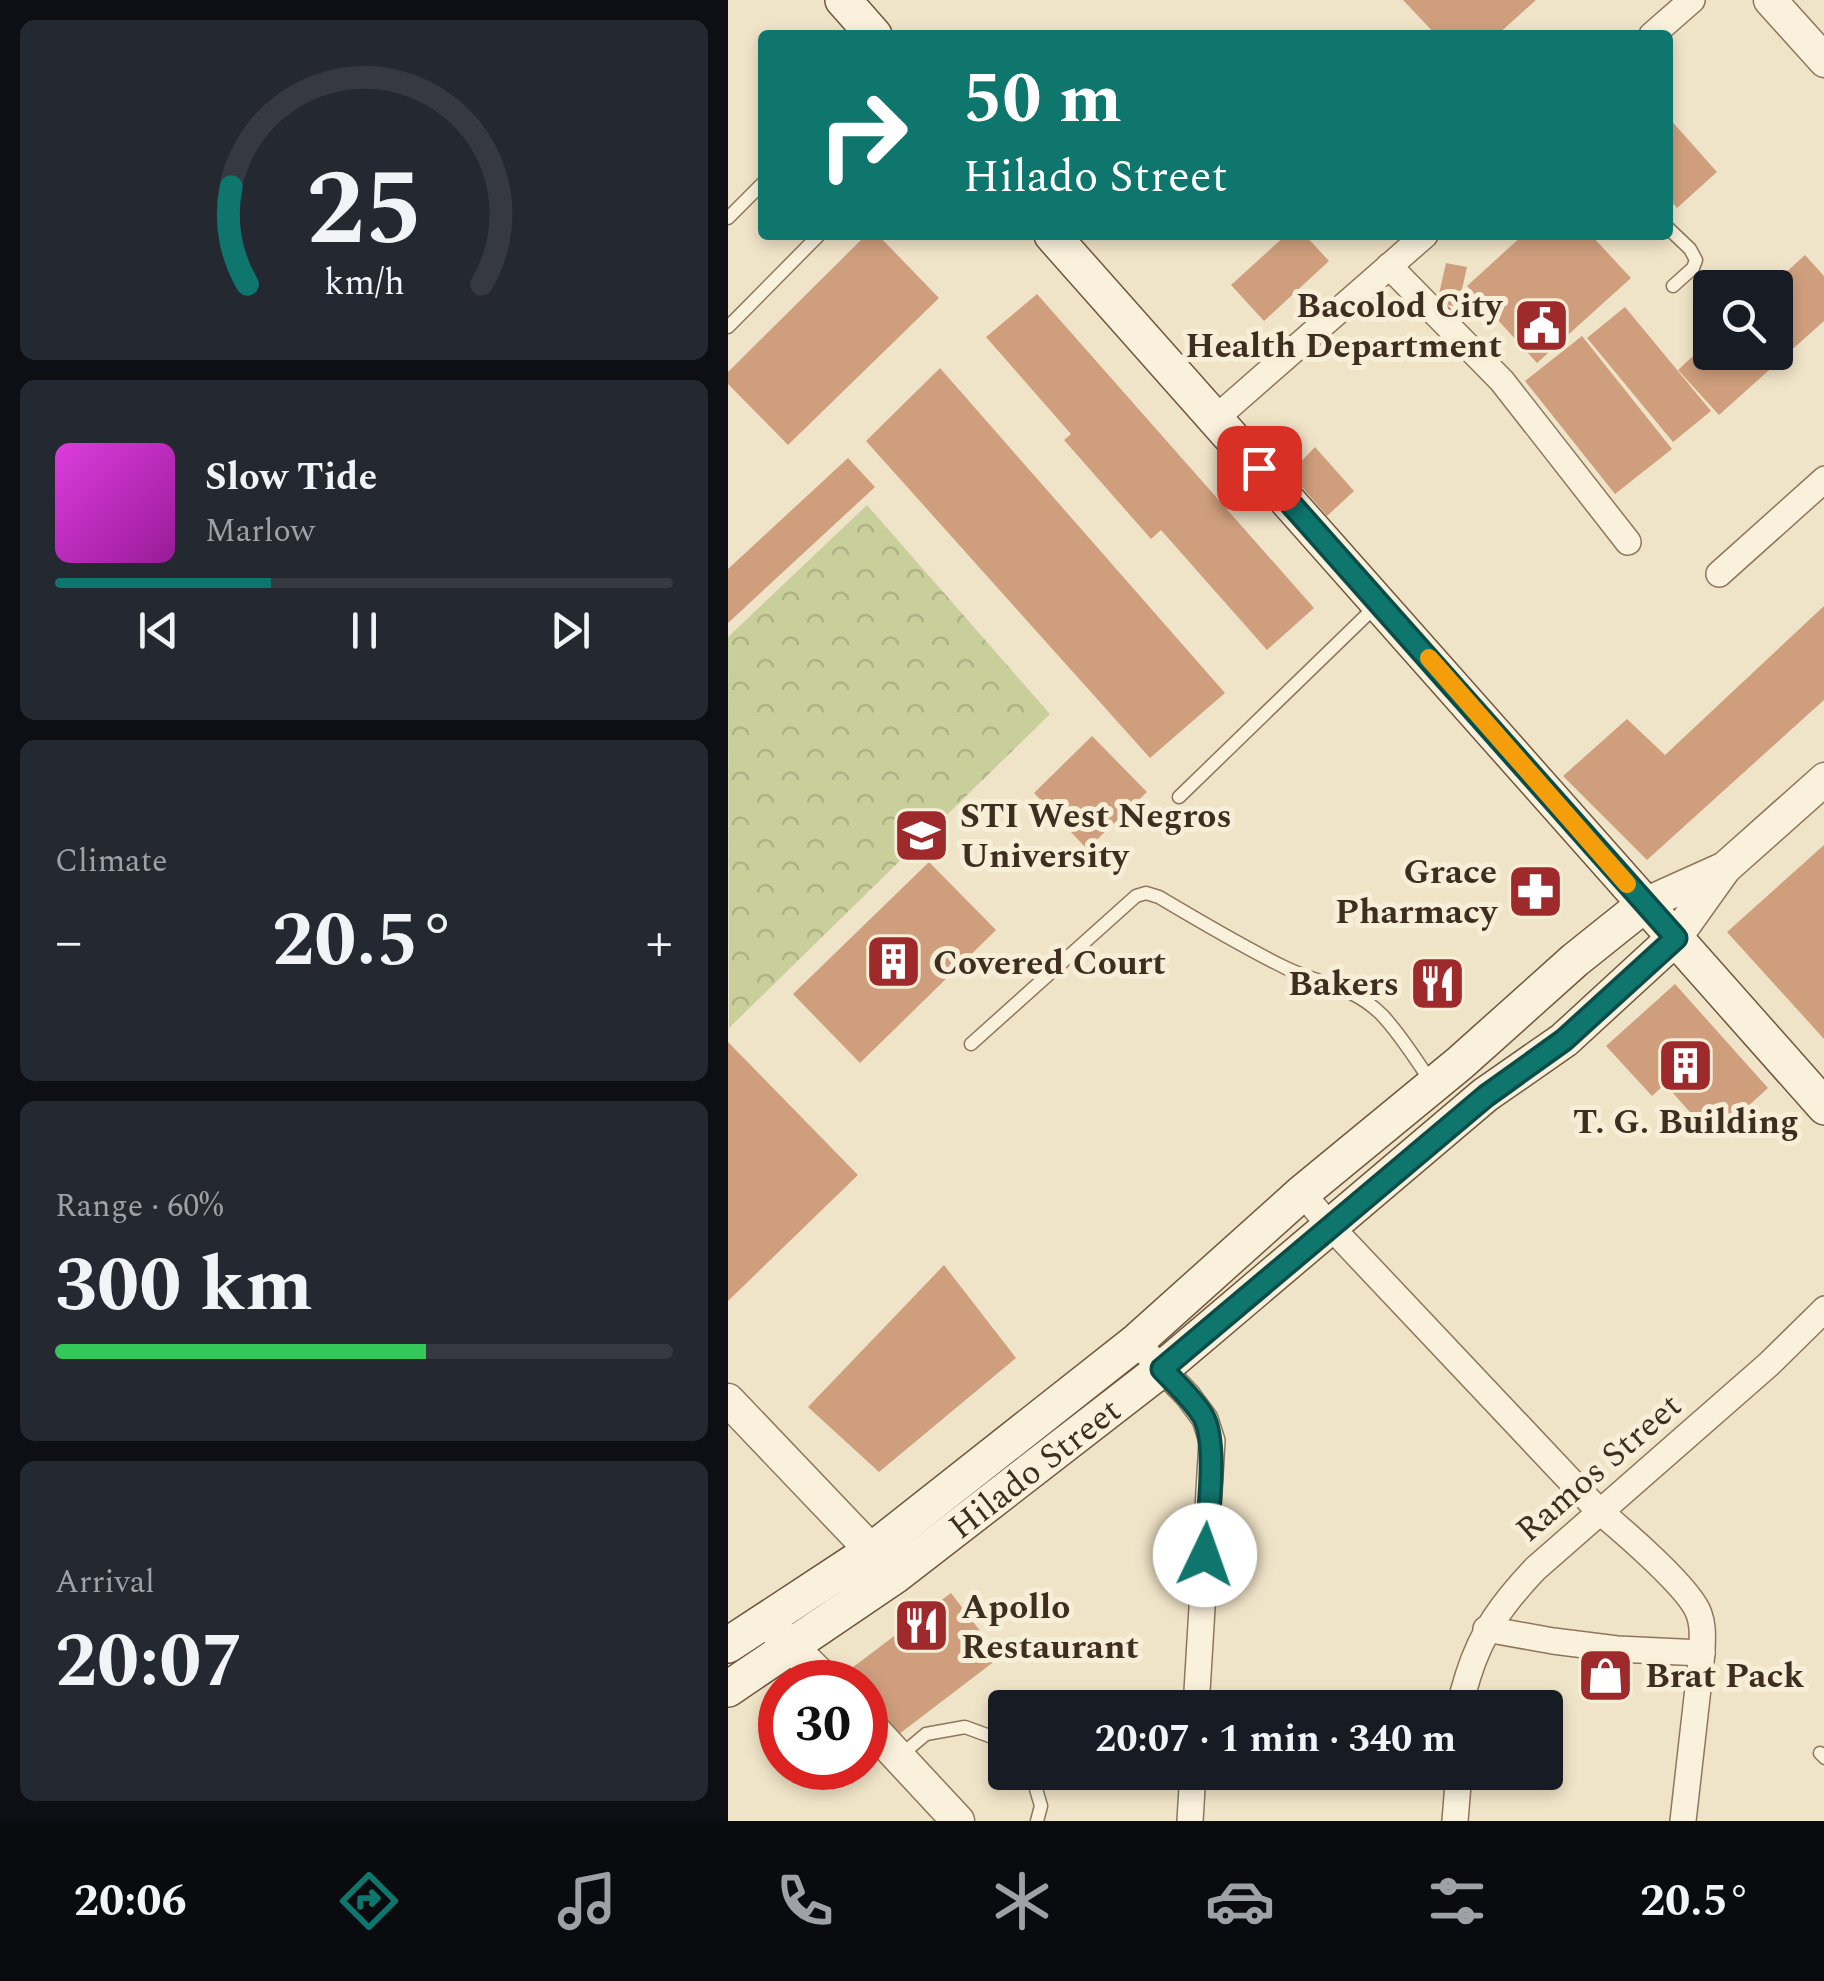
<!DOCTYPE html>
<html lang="en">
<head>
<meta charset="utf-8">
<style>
	:root { --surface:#171b24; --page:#242831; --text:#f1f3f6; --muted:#9ea1a6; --line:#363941; --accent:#0f766e }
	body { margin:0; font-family:Spectral,serif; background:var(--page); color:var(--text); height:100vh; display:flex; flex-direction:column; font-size:38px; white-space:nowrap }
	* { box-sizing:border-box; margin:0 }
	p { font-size:32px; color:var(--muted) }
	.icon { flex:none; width:55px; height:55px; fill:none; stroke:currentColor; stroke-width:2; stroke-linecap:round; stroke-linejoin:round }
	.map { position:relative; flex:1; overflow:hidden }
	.panel { display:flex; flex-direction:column; gap:20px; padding:20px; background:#0d0f14; width:728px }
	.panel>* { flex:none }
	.hud { position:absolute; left:30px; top:30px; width:915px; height:210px; border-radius:10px; box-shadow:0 5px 15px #0003; background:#0f766e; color:#fff; overflow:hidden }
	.buttons { position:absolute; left:965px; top:270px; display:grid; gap:20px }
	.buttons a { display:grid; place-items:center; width:100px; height:100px; border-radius:10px; background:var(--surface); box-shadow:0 5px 15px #0003; font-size:50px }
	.speed { position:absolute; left:30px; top:1660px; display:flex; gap:20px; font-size:50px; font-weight:700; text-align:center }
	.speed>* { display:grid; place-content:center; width:130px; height:130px; border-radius:50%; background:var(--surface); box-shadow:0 5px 15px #0003; line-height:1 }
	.speed .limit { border:15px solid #d22; background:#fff; color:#111 }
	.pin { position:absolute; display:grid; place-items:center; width:85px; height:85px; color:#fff; margin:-42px; border-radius:20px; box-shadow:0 5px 15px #0006 }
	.me { position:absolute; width:110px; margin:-55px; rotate:3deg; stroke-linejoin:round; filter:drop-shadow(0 0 8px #0008) }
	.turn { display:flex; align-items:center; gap:35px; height:210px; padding:0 40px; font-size:45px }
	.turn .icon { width:130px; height:130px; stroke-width:2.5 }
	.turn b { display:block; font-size:70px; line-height:85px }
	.big { font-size:75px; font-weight:700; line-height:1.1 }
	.panel .widget { flex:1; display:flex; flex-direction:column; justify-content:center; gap:15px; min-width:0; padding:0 35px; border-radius:15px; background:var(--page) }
	.panel .dial { align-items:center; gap:0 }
	.dial svg { height:260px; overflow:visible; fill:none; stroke:var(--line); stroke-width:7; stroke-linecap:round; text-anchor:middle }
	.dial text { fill:var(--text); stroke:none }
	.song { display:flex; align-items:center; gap:30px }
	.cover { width:120px; height:120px; border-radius:15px; background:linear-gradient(135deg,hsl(300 70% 55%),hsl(300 70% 35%)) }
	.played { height:10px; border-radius:5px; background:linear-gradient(90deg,var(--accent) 35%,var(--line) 35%) }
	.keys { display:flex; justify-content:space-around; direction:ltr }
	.heat { display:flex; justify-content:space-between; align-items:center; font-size:55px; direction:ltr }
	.charge { height:15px; border-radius:8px; background:linear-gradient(90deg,#34c759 60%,var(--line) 0) }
	.trip { position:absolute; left:260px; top:1690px; width:575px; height:100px; border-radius:10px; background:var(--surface); box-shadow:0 5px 15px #0003; font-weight:700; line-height:100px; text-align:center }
	.tab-bar { display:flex; height:160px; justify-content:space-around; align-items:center; background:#090b0e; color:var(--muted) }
	.tab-bar .icon { width:70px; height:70px }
	.tab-bar .on { color:var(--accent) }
	.tab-bar b { font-size:45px; color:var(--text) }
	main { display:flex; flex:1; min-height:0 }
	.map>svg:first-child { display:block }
</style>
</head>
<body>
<main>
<section class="panel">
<div class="widget dial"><svg viewBox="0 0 100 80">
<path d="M14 69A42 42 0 1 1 86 69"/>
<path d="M14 69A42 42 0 0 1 9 39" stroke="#0f766e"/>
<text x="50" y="56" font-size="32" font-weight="700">25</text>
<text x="50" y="72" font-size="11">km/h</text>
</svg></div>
<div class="widget">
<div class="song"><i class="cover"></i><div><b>Slow Tide</b><p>Marlow</p></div></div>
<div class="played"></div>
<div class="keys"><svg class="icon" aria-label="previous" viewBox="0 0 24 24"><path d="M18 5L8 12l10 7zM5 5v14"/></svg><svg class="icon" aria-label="pause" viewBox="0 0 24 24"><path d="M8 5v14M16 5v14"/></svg><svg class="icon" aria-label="next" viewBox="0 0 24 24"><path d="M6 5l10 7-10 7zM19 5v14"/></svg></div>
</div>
<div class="widget"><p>Climate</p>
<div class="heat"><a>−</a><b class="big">20.5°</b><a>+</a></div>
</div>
<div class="widget"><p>Range · 60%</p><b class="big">300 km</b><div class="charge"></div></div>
<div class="widget"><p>Arrival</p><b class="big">20:07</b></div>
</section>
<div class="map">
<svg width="1097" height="1821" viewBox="0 0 1097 1821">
	<defs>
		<pattern id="park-crowns" width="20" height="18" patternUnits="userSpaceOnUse" patternTransform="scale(2.5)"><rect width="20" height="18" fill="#c9cf9b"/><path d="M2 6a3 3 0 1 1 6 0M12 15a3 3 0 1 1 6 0" fill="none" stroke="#aeb285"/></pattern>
	</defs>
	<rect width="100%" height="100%" fill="#f0e4c8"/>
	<path fill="url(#park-crowns)" d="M139,505L322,714L1,1028L0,637Z"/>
	<g fill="#cf9f7d">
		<path d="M675,0H808L769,35H708Z"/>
		<path d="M940,117L989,172L949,208L940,198Z"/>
		<path d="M138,235H150L211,298L60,445L0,384V372Z"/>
		<path d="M558,235H577L601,261L536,321L503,285Z"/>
		<path d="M795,235H863L903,278L809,363L739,286Z"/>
		<path d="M1077,255L1097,277V320L991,415L950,370L982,340V352H1048V288H1041Z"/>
		<path d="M718,263L739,267L730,307L709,303Z"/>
		<path d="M309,294L586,608L539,650L433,530L423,539L336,440L343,434L258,337Z"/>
		<path d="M897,307L983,411L945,442L859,338Z"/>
		<path d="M854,336L944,449L887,494L797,381Z"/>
		<path d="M212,368L497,693L422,758L138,441Z"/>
		<path d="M587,447L626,491L599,516L562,473Z"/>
		<path d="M120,458L147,487L0,623V569Z"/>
		<path d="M1097,605V699L919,860L835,776L899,719L937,755Z"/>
		<path d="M364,736L419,792L359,849L306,793Z"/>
		<path d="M1097,844V1040L999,932Z"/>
		<path d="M201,862L268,930L132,1063L65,994Z"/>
		<path d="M947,984L1040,1088L985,1138L937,1084L924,1096L878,1046Z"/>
		<path d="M0,1042L130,1175L0,1301Z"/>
		<path d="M216,1265L288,1358L151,1472L80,1407Z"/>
		<path d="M223,1593L272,1657L162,1741L138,1710V1682H116L112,1677Z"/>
	</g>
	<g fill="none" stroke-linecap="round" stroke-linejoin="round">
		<defs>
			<g id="service">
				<path d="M0,218L35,183"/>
				<path d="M940,228L962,249L968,260L965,268L945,286"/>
				<path d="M0,327L91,235"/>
				<path d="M451,797L650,604"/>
				<path d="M243,1044L408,896L418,893L431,897C473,922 515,947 558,968C593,985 624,985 654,1015C673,1035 688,1060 704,1083"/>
				<path d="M1092,1753L1097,1758"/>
				<path d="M173,1755L198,1734L237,1727L278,1742"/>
				<path d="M303,1772L313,1806L309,1821"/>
			</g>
			<g id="minor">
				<path d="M924,35L964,0"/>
				<path d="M661,266L774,381L900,542"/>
				<path d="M488,418L697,235"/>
				<path d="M991,574L1097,479"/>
				<path d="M574,1193L603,1227L871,1511C894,1530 963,1589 971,1614C976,1627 974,1640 974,1653L955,1821"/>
				<path d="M408,1342L460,1396L477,1419L484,1441L468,1708"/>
				<path d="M758,1629L825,1641L889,1649L974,1653"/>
				<path d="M732,1708C733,1697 737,1687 740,1676C754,1631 775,1603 807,1569L1041,1364L1097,1309"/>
				<path d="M462,1821L465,1772"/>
				<path d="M727,1821L731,1772"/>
			</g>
			<g id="tertiary">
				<path d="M1042,0L1097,61"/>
				<path d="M917,904L997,868"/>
				<path d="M947,938L997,868L1097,779"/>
				<path d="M0,1400L161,1569"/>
				<path d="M46,1629L99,1682"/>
				<path d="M138,1722L230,1821"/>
			</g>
			<g id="secondary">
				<path d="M115,0L146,35"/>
				<path d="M324,235L1097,1107"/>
				<path d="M0,1645L143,1551L408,1342L574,1193L732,1063L847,960L917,904"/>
				<path id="s1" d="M0,1689L168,1575L434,1369L757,1095L836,1040L947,938"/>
			</g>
		</defs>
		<use href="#service" stroke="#8d765c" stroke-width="15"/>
		<use href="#minor" stroke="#8d765c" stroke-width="28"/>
		<use href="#tertiary" stroke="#8d765c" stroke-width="35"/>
		<use href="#secondary" stroke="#6f573f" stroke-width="38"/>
		<use href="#service" stroke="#faf1dc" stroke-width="12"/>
		<use href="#minor" stroke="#faf1dc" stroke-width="25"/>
		<use href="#tertiary" stroke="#faf1dc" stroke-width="32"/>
		<use href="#secondary" stroke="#faf1dc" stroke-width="35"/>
	</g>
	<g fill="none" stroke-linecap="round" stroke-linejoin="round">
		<defs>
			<path id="route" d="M477,1555C479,1522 491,1443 475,1416C464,1398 448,1384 434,1369L758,1096L836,1040L948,938L531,468"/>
		</defs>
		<use href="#route" stroke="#0a4d48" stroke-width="25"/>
		<use href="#route" stroke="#0f766e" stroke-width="18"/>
		<path stroke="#f59e0b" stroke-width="18" d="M701,658L899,884"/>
	</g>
	<defs>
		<symbol id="civic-square" viewBox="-11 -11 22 22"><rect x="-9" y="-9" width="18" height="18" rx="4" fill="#9e2a2b" stroke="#f7eed8"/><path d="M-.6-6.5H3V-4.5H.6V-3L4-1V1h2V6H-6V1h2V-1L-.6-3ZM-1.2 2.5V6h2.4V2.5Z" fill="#fff"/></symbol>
		<symbol id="university-square" viewBox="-11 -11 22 22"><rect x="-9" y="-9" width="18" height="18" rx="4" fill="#9e2a2b" stroke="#f7eed8"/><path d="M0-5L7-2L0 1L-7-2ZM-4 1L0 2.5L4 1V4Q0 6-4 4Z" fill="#fff"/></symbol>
		<symbol id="pharmacy-square" viewBox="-11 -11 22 22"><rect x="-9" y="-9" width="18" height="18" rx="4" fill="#9e2a2b" stroke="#f7eed8"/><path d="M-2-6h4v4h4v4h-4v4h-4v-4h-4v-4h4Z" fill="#fff"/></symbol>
		<symbol id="building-square" viewBox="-11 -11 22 22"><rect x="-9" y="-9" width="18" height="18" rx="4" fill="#9e2a2b" stroke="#f7eed8"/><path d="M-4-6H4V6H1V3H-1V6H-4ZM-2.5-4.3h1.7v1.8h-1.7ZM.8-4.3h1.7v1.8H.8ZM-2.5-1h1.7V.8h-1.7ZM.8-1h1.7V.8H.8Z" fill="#fff"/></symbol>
		<symbol id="restaurant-square" viewBox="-11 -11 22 22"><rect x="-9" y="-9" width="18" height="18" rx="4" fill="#9e2a2b" stroke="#f7eed8"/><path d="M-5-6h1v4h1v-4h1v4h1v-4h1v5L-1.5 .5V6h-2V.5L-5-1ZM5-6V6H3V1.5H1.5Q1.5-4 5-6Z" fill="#fff"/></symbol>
		<symbol id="shop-square" viewBox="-11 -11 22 22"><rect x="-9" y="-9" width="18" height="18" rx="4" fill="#9e2a2b" stroke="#f7eed8"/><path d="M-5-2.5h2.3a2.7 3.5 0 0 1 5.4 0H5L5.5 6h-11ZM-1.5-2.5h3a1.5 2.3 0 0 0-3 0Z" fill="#fff"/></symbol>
	</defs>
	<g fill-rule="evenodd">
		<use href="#civic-square" x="782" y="294" width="63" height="63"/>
		<use href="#university-square" x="162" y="804" width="63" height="63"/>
		<use href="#pharmacy-square" x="776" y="860" width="63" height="63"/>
		<use href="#building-square" x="134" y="930" width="63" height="63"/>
		<use href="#restaurant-square" x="678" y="952" width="63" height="63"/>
		<use href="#building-square" x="926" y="1034" width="63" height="63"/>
		<use href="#restaurant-square" x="162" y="1594" width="63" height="63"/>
		<use href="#shop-square" x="846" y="1644" width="63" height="63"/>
	</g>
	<g text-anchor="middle" stroke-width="10" stroke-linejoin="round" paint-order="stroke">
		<g font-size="35" font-weight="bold" fill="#3d2e20" stroke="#f7eed8" text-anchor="start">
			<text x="774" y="317" text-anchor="end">Bacolod City<tspan x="774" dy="40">Health Department</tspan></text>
			<text x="232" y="827">STI West Negros<tspan x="232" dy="40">University</tspan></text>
			<text x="769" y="883" text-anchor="end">Grace<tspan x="769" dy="40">Pharmacy</tspan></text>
			<text x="205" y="974">Covered Court</text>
			<text x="671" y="995" text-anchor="end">Bakers</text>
			<text x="958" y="1133" text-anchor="middle">T. G. Building</text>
			<text x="233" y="1618">Apollo<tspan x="233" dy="40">Restaurant</tspan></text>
			<text x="917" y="1687">Brat Pack</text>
		</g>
		<g font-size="35" fill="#3d2e20" stroke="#f7eed8">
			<text transform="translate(870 1467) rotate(-41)" y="12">Ramos Street</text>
			<text dy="12" stroke="none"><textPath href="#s1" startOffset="378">Hilado Street</textPath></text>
		</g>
	</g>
</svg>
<div class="buttons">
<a><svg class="icon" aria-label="search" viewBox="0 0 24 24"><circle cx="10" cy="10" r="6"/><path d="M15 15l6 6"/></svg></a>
</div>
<div class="speed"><div class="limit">30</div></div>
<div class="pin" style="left:531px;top:468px;background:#d93025"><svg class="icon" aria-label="arrive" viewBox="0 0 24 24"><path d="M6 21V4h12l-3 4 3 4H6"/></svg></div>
<svg class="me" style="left:477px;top:1555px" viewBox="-20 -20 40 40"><circle r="19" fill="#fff"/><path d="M0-13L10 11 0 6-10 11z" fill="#0f766e"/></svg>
<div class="trip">20:07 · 1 min · 340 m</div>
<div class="hud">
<div class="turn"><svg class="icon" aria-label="right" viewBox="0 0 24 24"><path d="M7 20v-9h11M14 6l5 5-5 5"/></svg><div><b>50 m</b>Hilado Street</div></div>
</div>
</div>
</main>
<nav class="tab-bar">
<b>20:06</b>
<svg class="icon on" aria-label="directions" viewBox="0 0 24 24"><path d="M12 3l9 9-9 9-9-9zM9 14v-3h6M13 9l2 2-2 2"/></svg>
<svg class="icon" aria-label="music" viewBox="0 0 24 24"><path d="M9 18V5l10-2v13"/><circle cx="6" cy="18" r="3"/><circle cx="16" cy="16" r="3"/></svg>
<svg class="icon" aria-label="phone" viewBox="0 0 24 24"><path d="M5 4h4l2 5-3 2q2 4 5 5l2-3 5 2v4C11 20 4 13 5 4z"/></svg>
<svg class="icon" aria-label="climate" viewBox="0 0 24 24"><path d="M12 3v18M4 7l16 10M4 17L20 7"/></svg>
<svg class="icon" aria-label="car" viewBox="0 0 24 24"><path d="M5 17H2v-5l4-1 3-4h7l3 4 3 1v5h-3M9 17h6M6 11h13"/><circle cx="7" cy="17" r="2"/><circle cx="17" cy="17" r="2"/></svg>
<svg class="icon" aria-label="filters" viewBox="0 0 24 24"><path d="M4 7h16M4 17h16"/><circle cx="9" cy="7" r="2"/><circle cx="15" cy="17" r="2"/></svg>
<b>20.5°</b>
</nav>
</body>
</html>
